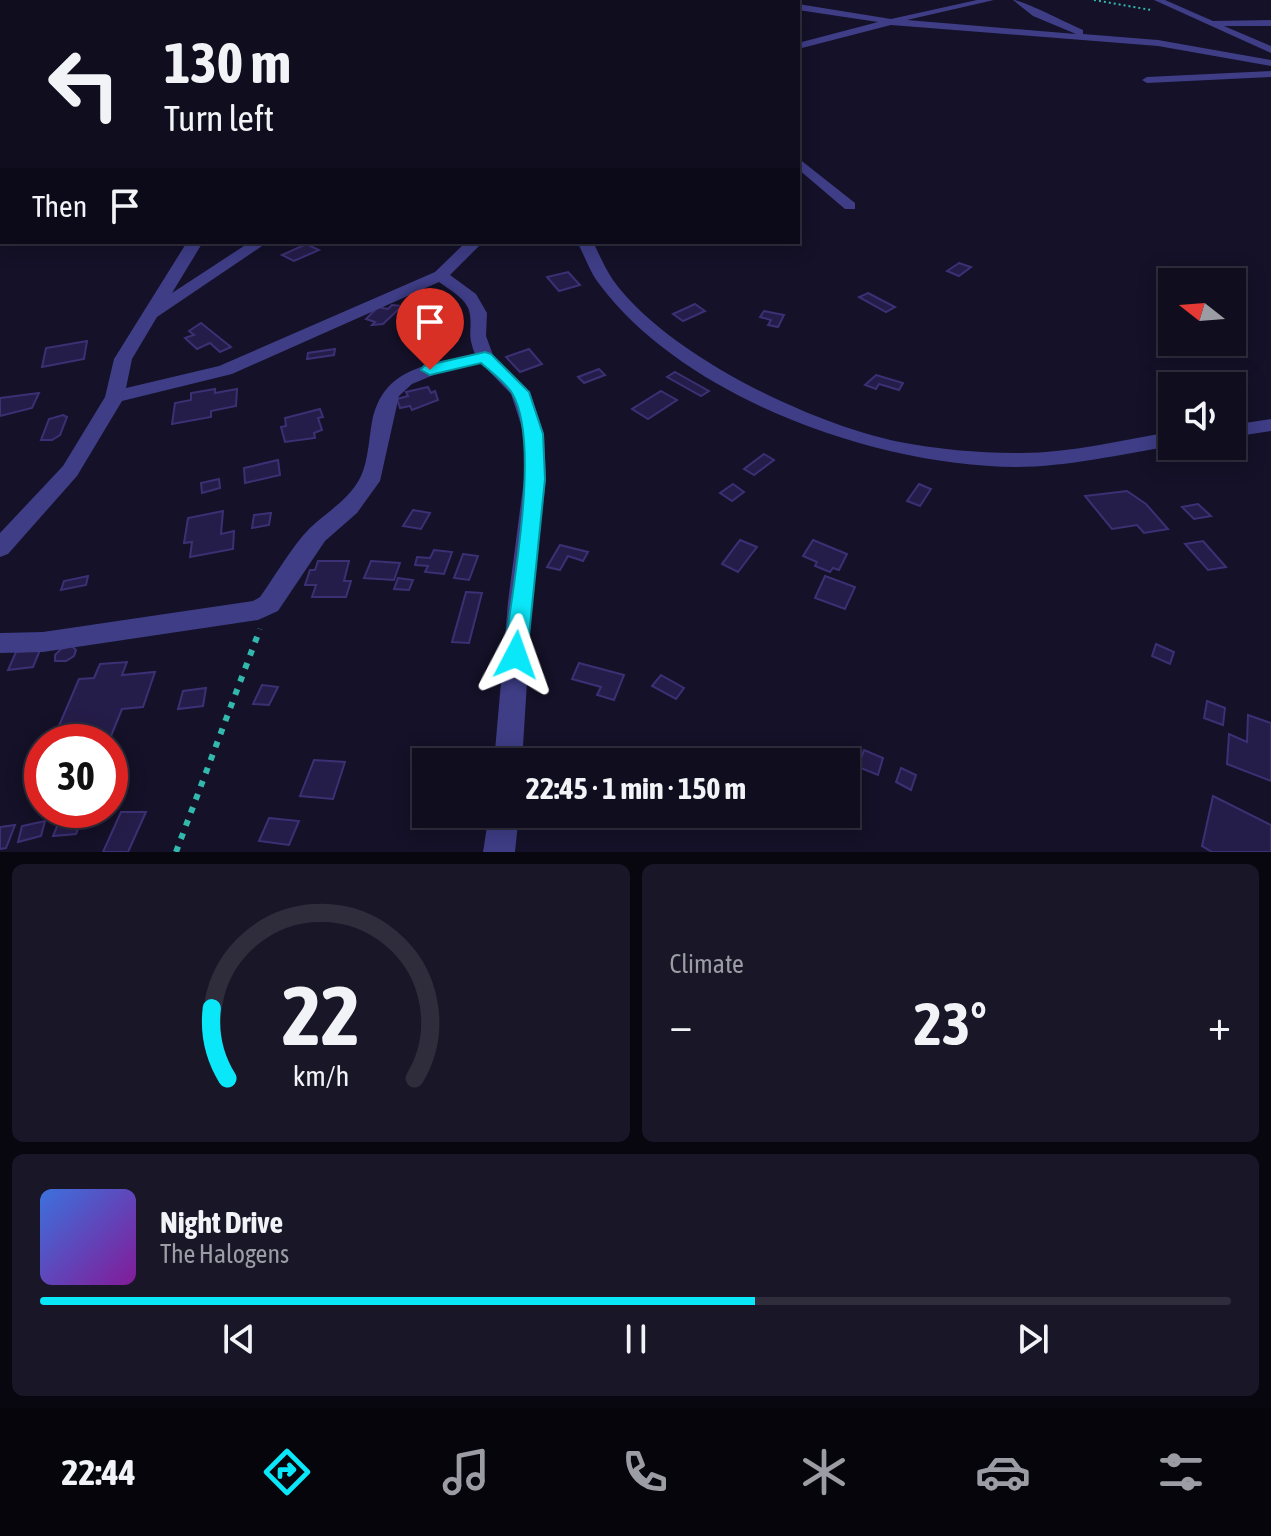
<!DOCTYPE html>
<html lang="en">
<head>
<meta charset="utf-8">
<style>
	:root { --surface:#0f0d1e; --page:#181627; --text:#f1f3f6; --muted:#9b9ca4; --line:#2f2d3c; --accent:#0ae7f9 }
	body { margin:0; font-family:"Asap Condensed",sans-serif; background:var(--page); color:var(--text); height:100vh; display:flex; flex-direction:column; font-size:30px; white-space:nowrap }
	* { box-sizing:border-box; margin:0 }
	p { font-size:26px; color:var(--muted) }
	.icon { flex:none; width:44px; height:44px; fill:none; stroke:currentColor; stroke-width:2; stroke-linecap:round; stroke-linejoin:round }
	.map { position:relative; height:852px; overflow:hidden }
	.sheet { display:flex; flex-direction:column; gap:12px; padding:12px; background:#080710; flex:1 }
	.sheet>* { flex:none }
	.banner { position:absolute; left:0px; top:0px; width:800px; height:244px; box-shadow:0 4px 20px #0003,0 0 0 2px var(--line); background:#0f0d1e; color:var(--text); overflow:hidden }
	.needle { width:52px; rotate:287deg }
	.buttons { position:absolute; left:1158px; top:268px; display:grid; gap:16px }
	.buttons a { display:grid; place-items:center; width:88px; height:88px; border-radius:0px; background:var(--surface); box-shadow:0 4px 20px #0003,0 0 0 2px var(--line); font-size:40px }
	.speed { position:absolute; left:24px; top:724px; display:flex; gap:16px; font-size:40px; font-weight:700; text-align:center }
	.speed>* { display:grid; place-content:center; width:104px; height:104px; border-radius:50%; background:var(--surface); box-shadow:0 4px 20px #0003,0 0 0 2px var(--line); line-height:1 }
	.speed .limit { border:12px solid #d22; background:#fff; color:#111 }
	.pin { position:absolute; display:grid; place-items:center; width:68px; height:68px; color:#fff; margin:-82px -34px; border-radius:50% 50% 50% 0; rotate:-45deg; box-shadow:0 0 8px #0007 }
	.pin .icon { rotate:45deg }
	.me { position:absolute; width:88px; margin:-44px; rotate:4deg; stroke-linejoin:round; filter:drop-shadow(0 0 6px #0008) }
	.turn { display:flex; align-items:center; gap:28px; height:168px; padding:0 32px; font-size:36px }
	.turn .icon { width:104px; height:104px; stroke-width:2.5 }
	.turn b { display:block; font-size:56px; line-height:68px }
	.then { display:flex; align-items:center; height:76px; padding:0 32px; background:#0003; gap:16px; font-size:30px }
	.big { font-size:60px; font-weight:700; line-height:1.1 }
	.sheet .tile { flex:1; display:flex; flex-direction:column; justify-content:center; gap:12px; min-width:0; padding:0 28px; border-radius:12px; background:var(--page) }
	.sheet .dial { align-items:center; gap:0 }
	.dial svg { height:208px; overflow:visible; fill:none; stroke:var(--line); stroke-width:7; stroke-linecap:round; text-anchor:middle }
	.dial text { fill:var(--text); stroke:none }
	.song { display:flex; align-items:center; gap:24px }
	.cover { width:96px; height:96px; border-radius:12px; background:linear-gradient(135deg,hsl(220 70% 55%),hsl(290 70% 35%)) }
	.played { height:8px; border-radius:4px; background:linear-gradient(90deg,var(--accent) 60%,var(--line) 60%) }
	.keys { display:flex; justify-content:space-around; direction:ltr }
	.heat { display:flex; justify-content:space-between; align-items:center; font-size:44px; direction:ltr }
	.sheet .tiles { flex:1; display:grid; gap:12px; grid-template-columns:1fr 1fr }
	.tile:last-child { grid-column:span 2 }
	.trip { position:absolute; left:412px; top:748px; width:448px; height:80px; border-radius:0px; background:var(--surface); box-shadow:0 4px 20px #0003,0 0 0 2px var(--line); font-weight:700; line-height:80px; text-align:center }
	.tab-bar { display:flex; height:128px; justify-content:space-around; align-items:center; background:#06050c; color:var(--muted) }
	.tab-bar .icon { width:56px; height:56px }
	.tab-bar .on { color:var(--accent) }
	.tab-bar b { font-size:36px; color:var(--text) }
	.map>svg:first-child { display:block }
</style>
</head>
<body>
<div class="map">
<svg width="1271" height="852" viewBox="0 0 1271 852">
	<rect width="100%" height="100%" fill="#141128"/>
	<g fill="#251d49" stroke="#3c3074" stroke-width="2">
		<path d="M306,244L319,250L294,261L282,255Z"/>
		<path d="M959,263L971,267L959,276L947,271Z"/>
		<path d="M568,272L580,285L559,291L547,277Z"/>
		<path d="M868,293L895,307L886,312L859,297Z"/>
		<path d="M695,304L705,311L683,321L673,314Z"/>
		<path d="M392,305L402,306L383,324L372,325L375,322L366,319L378,307L388,309Z"/>
		<path d="M764,311L784,315L778,327L768,325L771,320L760,317Z"/>
		<path d="M201,323L231,347L220,352L210,343L197,349L185,338L194,335L189,331Z"/>
		<path d="M87,341L84,359L42,367L46,348Z"/>
		<path d="M335,349L334,355L307,359L308,353Z"/>
		<path d="M529,349L542,364L520,372L506,357Z"/>
		<path d="M599,369L605,375L584,383L578,377Z"/>
		<path d="M675,372L709,391L701,396L667,377Z"/>
		<path d="M876,375L903,383L899,390L879,384L876,389L865,385Z"/>
		<path d="M428,387L431,393L435,391L438,400L412,410L410,406L400,408L397,399L408,396L406,392Z"/>
		<path d="M215,389V393L237,389L236,406L211,411V417L172,424L175,403L191,400V393Z"/>
		<path d="M661,391L677,400L648,419L632,409Z"/>
		<path d="M39,393L32,408L0,416V398Z"/>
		<path d="M320,409L323,417L318,418L322,430L314,433L315,438L285,442L281,427L286,426L285,418Z"/>
		<path d="M63,415L67,417L60,435L52,440H41L49,419Z"/>
		<path d="M764,454L774,460L754,475L744,469Z"/>
		<path d="M278,460L280,475L245,483L244,468Z"/>
		<path d="M219,479L220,488L202,493L201,483Z"/>
		<path d="M733,484L744,492L732,501L720,493Z"/>
		<path d="M919,484L931,489L920,506L907,501Z"/>
		<path d="M1127,491L1146,504L1168,529L1144,533L1137,525L1112,529L1085,496Z"/>
		<path d="M1198,504L1211,516L1194,519L1182,507Z"/>
		<path d="M413,510L430,513L421,529L403,526Z"/>
		<path d="M223,511L221,534L234,531L233,549L190,557L192,542L184,543L188,518Z"/>
		<path d="M271,513L269,525L252,528L254,515Z"/>
		<path d="M740,540L757,547L738,572L722,564Z"/>
		<path d="M813,540L847,554L839,570L833,568L830,572L815,566L817,562L803,556Z"/>
		<path d="M1203,541L1226,567L1208,570L1185,544Z"/>
		<path d="M560,545L588,552L583,561L568,556L560,570L547,567Z"/>
		<path d="M434,550L452,552L444,574L425,572L428,566L415,565L417,557L430,558Z"/>
		<path d="M463,554L478,556L469,580L454,578Z"/>
		<path d="M318,561H349L344,581H351L346,597H312L316,585H305L310,570H315Z"/>
		<path d="M371,561L400,563L394,580L364,578Z"/>
		<path d="M88,576L86,585L61,590L64,581Z"/>
		<path d="M825,576L855,587L845,609L815,598Z"/>
		<path d="M398,578L413,580L409,590L394,589Z"/>
		<path d="M466,592L482,593L469,643L452,642Z"/>
		<path d="M1156,644L1174,652L1170,664L1152,656Z"/>
		<path d="M72,646L76,650L74,656L66,661H55V655L61,649Z"/>
		<path d="M40,650L33,667L8,670L16,652Z"/>
		<path d="M127,662L122,675L155,672L143,707L122,709L111,736L52,742L79,679L94,678L100,664Z"/>
		<path d="M579,663L624,675L614,700L597,695L601,687L572,679Z"/>
		<path d="M661,675L684,688L676,699L652,686Z"/>
		<path d="M262,685L278,687L269,705L253,704Z"/>
		<path d="M206,688L203,706L178,709L183,691Z"/>
		<path d="M1207,701L1225,708L1223,725L1204,718Z"/>
		<path d="M1248,715L1271,723V781L1227,764L1229,734L1247,742Z"/>
		<path d="M864,750L883,758L878,775L858,767Z"/>
		<path d="M314,760L345,762L333,799L300,796Z"/>
		<path d="M901,768L916,775L911,790L896,782Z"/>
		<path d="M418,775L426,776V795L413,794Z"/>
		<path d="M1213,796L1271,825V852H1212L1202,846Z"/>
		<path d="M121,812H146L128,852H103Z"/>
		<path d="M83,816L76,834L53,836L61,817Z"/>
		<path d="M269,818L299,821L289,845L259,841Z"/>
		<path d="M45,821L41,836L18,842L22,826Z"/>
		<path d="M15,825L6,848L0,849V827Z"/>
	</g>
	<g fill="none" stroke-linecap="round" stroke-linejoin="round">
		<path stroke="#33b8ad" stroke-width="2" stroke-dasharray="2 3" stroke-linecap="butt" d="M1094,0L1151,10"/>
		<path stroke="#33b8ad" stroke-width="6" stroke-dasharray="6 8" stroke-linecap="butt" d="M176,852L260,629"/>
		<g fill="#3e3d86" fill-rule="evenodd">
			<path d="M282,0H293L294,2H283Z"/>
			<path d="M429,0H440L441,2H430Z"/>
			<path d="M723,0H742L744,2H725Z"/>
			<path d="M748,0H774L776,2H746Z"/>
			<path d="M977,0H994L907,20L1076,34L1033,16L1013,0C1023,0 1069,24 1083,30V34L1158,40L1271,60V66L1158,46L891,25L798,49V43L878,22L798,10V4L891,19Z"/>
			<path d="M1154,0H1165L1213,21L1271,20V26H1224L1271,46V53Z"/>
			<path d="M1271,71V77L1147,83L1142,80L1147,77Z"/>
			<rect x="0" y="149" width="2" height="8"/>
			<path d="M798,158L855,203V209H845L798,169Z"/>
			<path d="M187,242H203L172,293L250,242H268L157,317L132,359L126,388L219,366L435,272L466,242H483L450,275L476,294L487,313L486,336L493,355L530,392L544,434L546,479L532,602L522,762H494L508,602L524,479V434L511,394L481,363L436,374L412,384L399,396L380,481L357,513L325,541L278,611L258,620L43,652L0,653V633L43,632L253,601L260,597C276,575 291,547 310,528C328,511 350,499 361,476C368,461 369,438 372,422C383,367 428,365 475,354C467,333 472,333 470,315C469,300 450,290 439,282L232,374L122,401L77,476L8,554L0,557V533L63,466L105,397L114,359Z"/>
			<path d="M577,242H593C599,254 605,268 613,280C667,355 811,424 900,442C937,449 977,453 1015,453C1068,454 1120,440 1172,432V446C1121,454 1068,467 1016,467C877,466 686,399 600,285C590,273 585,256 577,242Z"/>
			<path d="M1271,419V431L1232,437V425Z"/>
			<path d="M489,814H519L515,852H483Z"/>
		</g>
	</g>
	<path fill="#0ae7f9" stroke="#0696a2" stroke-width="2" d="M485,352L491,354L529,392L543,434L545,479L527,655L524,662L516,665L507,662L504,655C511,595 542,443 512,393C505,382 491,372 481,363L430,375L421,370L424,366Z"/>
</svg>
<div class="buttons">
<a><svg class="needle" viewBox="-14 -14 28 28"><path d="M0-13l5 13h-10z" fill="#e53935"/><path d="M0 13l5-13h-10z" fill="#9b9ca4"/></svg></a>
<a><svg class="icon" aria-label="sound" viewBox="0 0 24 24"><path d="M4 9h4l5-4v14l-5-4H4zM17 9q2 3 0 6"/></svg></a>
</div>
<div class="speed"><div class="limit">30</div></div>
<div class="pin" style="left:430px;top:370px;background:#d93025"><svg class="icon" aria-label="arrive" viewBox="0 0 24 24"><path d="M6 21V4h12l-3 4 3 4H6"/></svg></div>
<svg class="me" style="left:516px;top:655px" viewBox="-20 -20 40 40"><path d="M0-17L14 15 0 8-14 15z" fill="#0ae7f9" stroke="#fff" stroke-width="4"/></svg>
<div class="trip">22:45 · 1 min · 150 m</div>
<div class="banner">
<div class="turn"><svg class="icon" aria-label="left" viewBox="0 0 24 24"><path d="M17 20v-9H6M10 6l-5 5 5 5"/></svg><div><b>130 m</b>Turn left</div></div>
<div class="then">Then<svg class="icon" aria-label="arrive" viewBox="0 0 24 24"><path d="M6 21V4h12l-3 4 3 4H6"/></svg></div>
</div>
</div>
<section class="sheet">
<div class="tiles">
<div class="tile dial"><svg viewBox="0 0 100 80">
<path d="M14 69A42 42 0 1 1 86 69"/>
<path d="M14 69A42 42 0 0 1 8 42" stroke="#0ae7f9"/>
<text x="50" y="56" font-size="32" font-weight="700">22</text>
<text x="50" y="72" font-size="11">km/h</text>
</svg></div>
<div class="tile"><p>Climate</p>
<div class="heat"><a>−</a><b class="big">23°</b><a>+</a></div>
</div>
<div class="tile">
<div class="song"><i class="cover"></i><div><b>Night Drive</b><p>The Halogens</p></div></div>
<div class="played"></div>
<div class="keys"><svg class="icon" aria-label="previous" viewBox="0 0 24 24"><path d="M18 5L8 12l10 7zM5 5v14"/></svg><svg class="icon" aria-label="pause" viewBox="0 0 24 24"><path d="M8 5v14M16 5v14"/></svg><svg class="icon" aria-label="next" viewBox="0 0 24 24"><path d="M6 5l10 7-10 7zM19 5v14"/></svg></div>
</div>
</div>
</section>
<nav class="tab-bar">
<b>22:44</b>
<svg class="icon on" aria-label="directions" viewBox="0 0 24 24"><path d="M12 3l9 9-9 9-9-9zM9 14v-3h6M13 9l2 2-2 2"/></svg>
<svg class="icon" aria-label="music" viewBox="0 0 24 24"><path d="M9 18V5l10-2v13"/><circle cx="6" cy="18" r="3"/><circle cx="16" cy="16" r="3"/></svg>
<svg class="icon" aria-label="phone" viewBox="0 0 24 24"><path d="M5 4h4l2 5-3 2q2 4 5 5l2-3 5 2v4C11 20 4 13 5 4z"/></svg>
<svg class="icon" aria-label="climate" viewBox="0 0 24 24"><path d="M12 3v18M4 7l16 10M4 17L20 7"/></svg>
<svg class="icon" aria-label="car" viewBox="0 0 24 24"><path d="M5 17H2v-5l4-1 3-4h7l3 4 3 1v5h-3M9 17h6M6 11h13"/><circle cx="7" cy="17" r="2"/><circle cx="17" cy="17" r="2"/></svg>
<svg class="icon" aria-label="filters" viewBox="0 0 24 24"><path d="M4 7h16M4 17h16"/><circle cx="9" cy="7" r="2"/><circle cx="15" cy="17" r="2"/></svg>
</nav>
</body>
</html>
